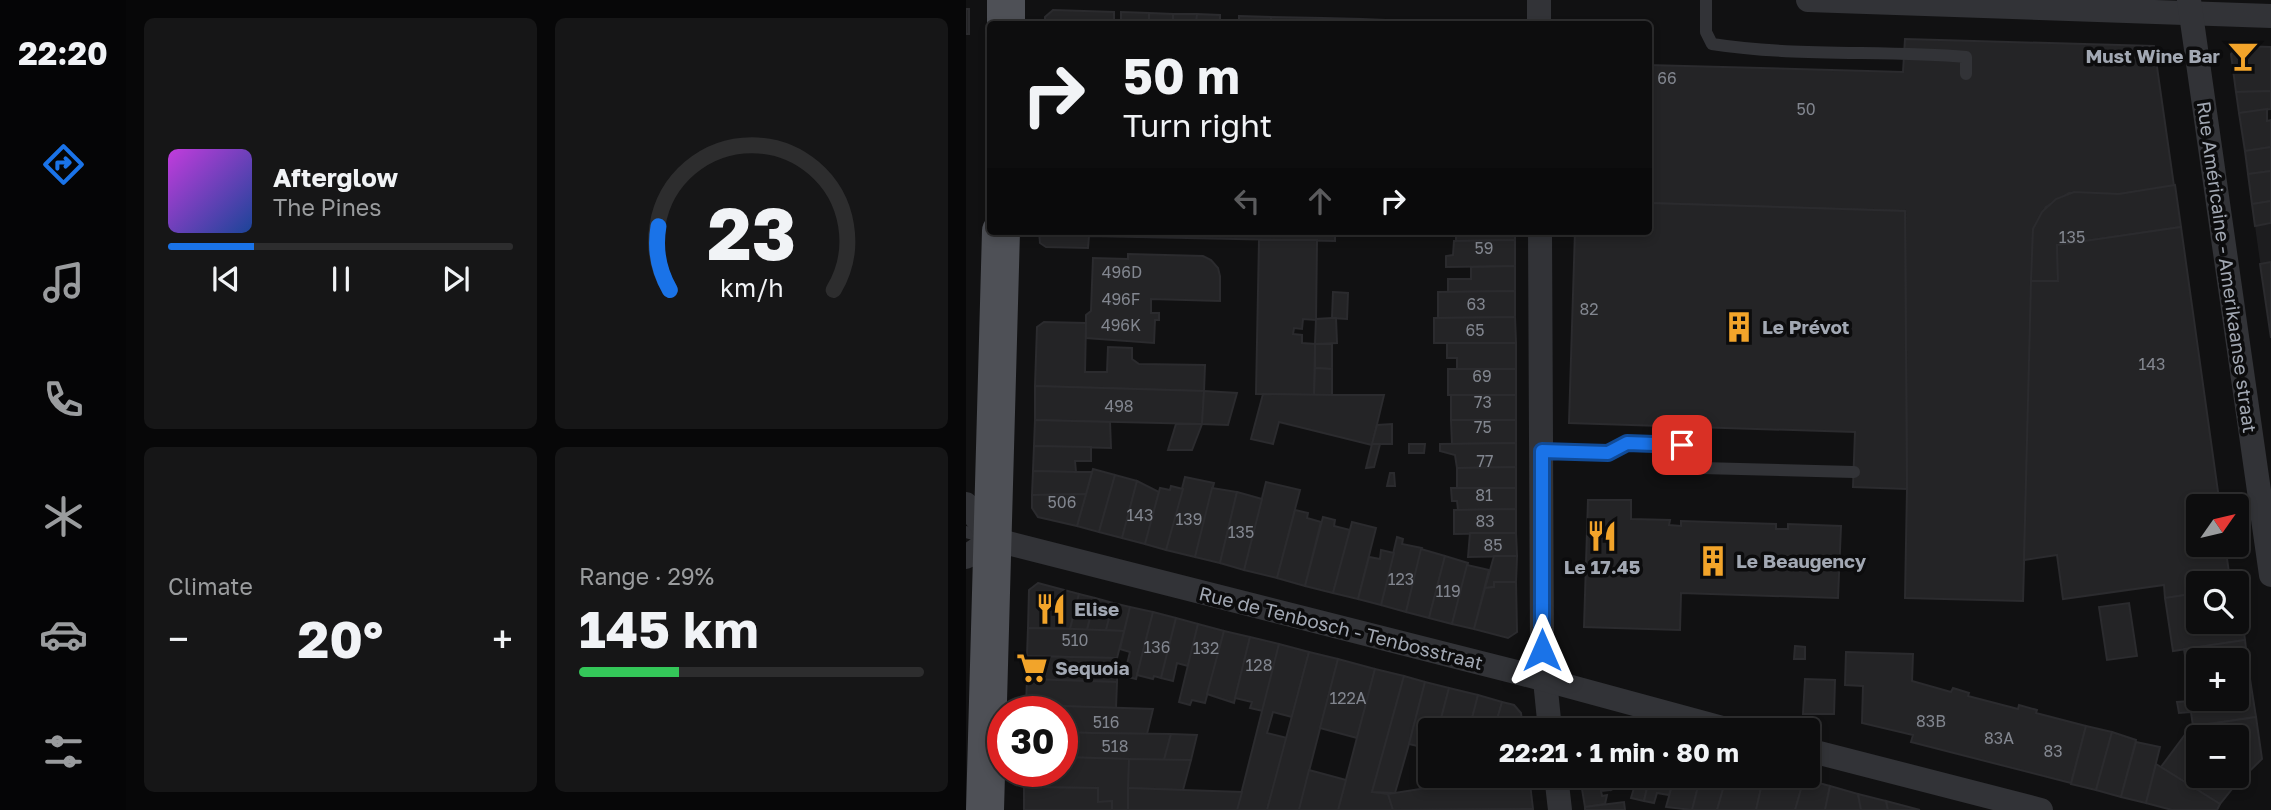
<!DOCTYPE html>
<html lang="en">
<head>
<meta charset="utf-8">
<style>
	:root { --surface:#0d0d0e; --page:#161617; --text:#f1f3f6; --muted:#9a9c9e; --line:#2d2d2e; --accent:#1a73e8 }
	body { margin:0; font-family:"Golos Text",sans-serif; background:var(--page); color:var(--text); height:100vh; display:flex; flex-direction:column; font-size:26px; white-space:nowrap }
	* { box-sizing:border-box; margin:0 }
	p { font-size:23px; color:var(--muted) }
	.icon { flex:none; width:38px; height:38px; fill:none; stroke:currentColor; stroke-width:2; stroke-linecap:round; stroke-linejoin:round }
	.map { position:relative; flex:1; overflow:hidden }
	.drawer { display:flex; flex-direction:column; gap:18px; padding:18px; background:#070708; width:840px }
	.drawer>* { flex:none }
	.hud { position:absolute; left:21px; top:21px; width:665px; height:214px; border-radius:7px; box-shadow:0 4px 10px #0003,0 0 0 2px var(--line); background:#0d0d0e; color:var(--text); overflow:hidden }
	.needle { width:46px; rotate:56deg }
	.controls { position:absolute; left:1220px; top:494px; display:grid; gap:14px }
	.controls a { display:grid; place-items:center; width:63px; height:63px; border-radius:7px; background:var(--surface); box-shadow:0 4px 10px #0003,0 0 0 2px var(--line); font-size:35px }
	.speed { position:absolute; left:21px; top:696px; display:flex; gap:14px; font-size:35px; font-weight:700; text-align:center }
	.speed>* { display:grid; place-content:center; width:91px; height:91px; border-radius:50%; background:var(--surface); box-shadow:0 4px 10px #0003,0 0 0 2px var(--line); line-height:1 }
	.speed .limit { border:10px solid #d22; background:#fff; color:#111 }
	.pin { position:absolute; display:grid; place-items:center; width:60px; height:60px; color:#fff; margin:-30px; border-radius:14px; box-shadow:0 4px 10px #0006 }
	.me { position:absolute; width:77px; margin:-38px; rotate:0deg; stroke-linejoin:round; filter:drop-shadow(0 0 5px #0008) }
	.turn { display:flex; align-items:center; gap:24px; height:147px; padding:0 21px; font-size:32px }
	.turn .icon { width:91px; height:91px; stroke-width:2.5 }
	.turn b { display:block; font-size:49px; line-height:60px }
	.lanes { display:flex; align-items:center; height:66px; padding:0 21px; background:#0003; justify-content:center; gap:35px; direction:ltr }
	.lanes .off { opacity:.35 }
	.big { font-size:52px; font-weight:700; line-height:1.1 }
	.drawer .card { flex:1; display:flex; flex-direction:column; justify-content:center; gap:10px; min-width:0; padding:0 24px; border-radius:10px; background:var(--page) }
	.drawer .dial { align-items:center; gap:0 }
	.dial svg { height:182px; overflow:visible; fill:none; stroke:var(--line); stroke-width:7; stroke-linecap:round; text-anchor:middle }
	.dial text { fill:var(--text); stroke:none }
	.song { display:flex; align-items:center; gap:21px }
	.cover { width:84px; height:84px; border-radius:10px; background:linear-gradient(135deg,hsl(290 70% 55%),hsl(220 70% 35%)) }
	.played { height:7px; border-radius:4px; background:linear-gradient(90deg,var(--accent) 25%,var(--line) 25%) }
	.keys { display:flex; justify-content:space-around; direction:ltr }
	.heat { display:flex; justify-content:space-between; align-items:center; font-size:38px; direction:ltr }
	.charge { height:10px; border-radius:5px; background:linear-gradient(90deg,#34c759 29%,var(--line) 0) }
	.drawer .tiles { flex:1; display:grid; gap:18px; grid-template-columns:repeat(2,1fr) }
	.trip { position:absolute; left:452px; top:718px; width:402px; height:70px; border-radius:7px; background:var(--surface); box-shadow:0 4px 10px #0003,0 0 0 2px var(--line); font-weight:700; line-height:70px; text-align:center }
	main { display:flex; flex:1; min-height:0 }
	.menu { display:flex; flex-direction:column; width:126px; justify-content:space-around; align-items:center; background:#050506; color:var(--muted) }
	.menu .icon { width:49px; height:49px }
	.menu .active { color:var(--accent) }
	.menu b { font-size:32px; color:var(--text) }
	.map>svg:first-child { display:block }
</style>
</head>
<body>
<main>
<nav class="menu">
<b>22:20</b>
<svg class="icon active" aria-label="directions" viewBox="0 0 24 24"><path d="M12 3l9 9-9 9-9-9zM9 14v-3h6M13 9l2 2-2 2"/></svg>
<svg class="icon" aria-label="music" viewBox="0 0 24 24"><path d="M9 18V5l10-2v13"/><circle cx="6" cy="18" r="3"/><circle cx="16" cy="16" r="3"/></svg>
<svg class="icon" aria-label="phone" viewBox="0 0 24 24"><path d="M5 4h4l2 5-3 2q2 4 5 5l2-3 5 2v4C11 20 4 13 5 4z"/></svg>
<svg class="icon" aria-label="climate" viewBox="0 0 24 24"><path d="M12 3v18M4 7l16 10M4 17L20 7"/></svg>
<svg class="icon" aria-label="car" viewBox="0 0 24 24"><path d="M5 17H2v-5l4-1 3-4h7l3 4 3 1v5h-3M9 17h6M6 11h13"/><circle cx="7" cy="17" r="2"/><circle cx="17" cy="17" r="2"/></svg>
<svg class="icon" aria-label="filters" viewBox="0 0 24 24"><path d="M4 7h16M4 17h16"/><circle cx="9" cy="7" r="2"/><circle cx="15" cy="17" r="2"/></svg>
</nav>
<section class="drawer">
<div class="tiles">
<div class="card">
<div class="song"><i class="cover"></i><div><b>Afterglow</b><p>The Pines</p></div></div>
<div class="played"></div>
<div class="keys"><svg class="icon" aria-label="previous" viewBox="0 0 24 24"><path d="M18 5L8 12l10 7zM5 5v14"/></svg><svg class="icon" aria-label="pause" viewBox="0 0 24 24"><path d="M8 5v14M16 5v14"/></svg><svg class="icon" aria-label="next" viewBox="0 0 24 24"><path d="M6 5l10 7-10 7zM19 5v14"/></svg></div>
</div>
<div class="card dial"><svg viewBox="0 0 100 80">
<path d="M14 69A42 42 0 1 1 86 69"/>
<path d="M14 69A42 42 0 0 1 9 41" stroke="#1a73e8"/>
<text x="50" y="56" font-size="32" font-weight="700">23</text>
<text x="50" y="72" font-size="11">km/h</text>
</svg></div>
<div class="card"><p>Climate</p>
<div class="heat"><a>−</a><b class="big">20°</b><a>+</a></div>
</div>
<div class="card"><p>Range · 29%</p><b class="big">145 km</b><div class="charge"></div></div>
</div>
</section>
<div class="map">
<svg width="1305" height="810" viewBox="0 0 1305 810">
	<rect width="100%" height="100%" fill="#111112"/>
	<path fill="#1d1d1f" d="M1305,224V339L1289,226Z"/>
	<g fill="#242426" stroke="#2b2b2e" stroke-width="2">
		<rect x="0" y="9" width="3" height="25"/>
		<path d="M87,10L148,12V24H79V17Z"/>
		<path d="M155,12L183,13V24H155Z"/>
		<path d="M183,13L207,14V24H183Z"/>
		<path d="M207,14H231L230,24H207Z"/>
		<path d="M231,14L254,15V24H230Z"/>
		<path d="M273,16L305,17V24H273Z"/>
		<path d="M305,17L357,18L356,24H305Z"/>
		<path d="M357,18L396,19L395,24H356Z"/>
		<path d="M396,19L419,20V24H395Z"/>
		<path d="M419,20L443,21V24H419Z"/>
		<path d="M939,39L1188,46L1208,186L1153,194L1103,193L1080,207L1067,229L1057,601L939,598L941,489L939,211L682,203V65L937,72Z"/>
		<path d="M1273,46L1305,47V91L1270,92L1265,54Z"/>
		<path d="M1305,91V109L1273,113L1270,92Z"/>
		<path d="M1301,109V121L1305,120V147L1279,151L1273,113Z"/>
		<path d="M1305,147V171L1282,174L1279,151Z"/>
		<path d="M1305,171V201L1286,204L1282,174Z"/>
		<path d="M1209,185L1215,227L1091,245L1092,281H1065L1067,229L1076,212L1090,199L1108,192L1153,194Z"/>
		<path d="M1305,201V223L1289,226L1286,204Z"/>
		<path d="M682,203L939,211L941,489L887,487L889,432L603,423L609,231H682Z"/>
		<path d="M1215,227L1254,506H1232V544H1259L1263,573L1269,572L1272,587L1270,583H1232V593L1199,598L1198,585L1097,599L1091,555L1058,560L1065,281H1092L1091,245Z"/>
		<path d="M73,231H369V241L123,236L122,248L80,247L74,243Z"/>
		<path d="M490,231H549V240L490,241Z"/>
		<path d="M293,240H351L350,320L337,319L336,329L328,328L327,334L336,335V343L349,344L348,395L290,394Z"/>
		<path d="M549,240V266L480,267V256L487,255L488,241Z"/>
		<path d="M162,254L237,256L245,260L252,268L254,276V301L185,299V313H193V320H189L188,343L120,338V315L125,311L127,258L162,259Z"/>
		<path d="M1305,262V338L1294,264Z"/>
		<path d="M549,266V291L482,292V279H505V267Z"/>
		<path d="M549,291V317L472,318V292Z"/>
		<path d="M367,292L382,293L381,319L366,318Z"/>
		<path d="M549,317L550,343H468V318Z"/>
		<path d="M366,318H370L371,343L349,344L350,319Z"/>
		<path d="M78,322L120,323L119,372H141L142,347L166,348V359L173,364L239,365L238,391L69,386L71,327Z"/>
		<path d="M481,343H550V369H491V358H481Z"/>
		<path d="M349,344H366V369L349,368Z"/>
		<path d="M349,368L366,369V395H348Z"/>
		<rect x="482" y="369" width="68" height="26"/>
		<path d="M69,386L238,391L236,424L69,420Z"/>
		<path d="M238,391L271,393L262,425L236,424Z"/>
		<path d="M297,394L366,395H418L406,445L313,422L307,444L285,439Z"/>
		<rect x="485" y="395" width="65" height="25"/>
		<path d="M69,420L144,422L145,448L68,446Z"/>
		<path d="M485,420H550V443L486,444Z"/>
		<path d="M210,424H236L226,450H202Z"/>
		<path d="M426,424V444H406L411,425Z"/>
		<path d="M550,443V467L491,468L489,455L474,451V444Z"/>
		<path d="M406,444H414L408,467L400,468Z"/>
		<path d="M443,444H459L458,453H443Z"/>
		<path d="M68,446L125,447V461H109L110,472L67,471Z"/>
		<path d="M550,467V488L491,489V468Z"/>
		<path d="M127,469L149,475L133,532L111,526Z"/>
		<path d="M67,471L110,472H126L120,494L66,495Z"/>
		<path d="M424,473H428L429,486H421Z"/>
		<path d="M149,475L171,481L156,538L133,532Z"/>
		<path d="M219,477L248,483L229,557L200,550Z"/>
		<path d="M171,481L193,492L179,544L156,538Z"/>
		<path d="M300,482L334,490L311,578L278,570Z"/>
		<path d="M205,486L217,489L200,550L179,544L194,488L204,490Z"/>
		<path d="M246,488L271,492L254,563L229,557Z"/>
		<path d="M485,488H550V509L492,510L491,501H486Z"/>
		<path d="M271,492L296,499L278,570L254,563Z"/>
		<path d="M120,494L111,526L72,517L66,508V495Z"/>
		<path d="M622,500H665V519L704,520L703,525L715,526V521L810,524V529H822V524L875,526L872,598L715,593L714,630L618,627Z"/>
		<path d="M550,509V533L488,534V510Z"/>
		<path d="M329,510L342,513L341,518L355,522L339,586L311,578Z"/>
		<path d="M357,517L369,520L368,526L384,530L367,593L339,586Z"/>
		<path d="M386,522L410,528L392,599L367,593Z"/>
		<path d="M504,533H550L551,556L502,557Z"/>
		<path d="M431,537L437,539L436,544L456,548L440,612L415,605Z"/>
		<path d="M455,549L479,556L463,618L440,612Z"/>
		<path d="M415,550L428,553L415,605L392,599L403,557L414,559Z"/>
		<path d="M479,556L502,563L486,624L463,618Z"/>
		<path d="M528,556H551L550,582H528V587L519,588Z"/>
		<path d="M501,565L523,570L508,629L486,624Z"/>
		<path d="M528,582H550L551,632L542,638L508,629L519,588L528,587Z"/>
		<path d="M72,583L113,594L104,629L62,628L63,590Z"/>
		<path d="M1272,587L1279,640L1207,651L1199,598L1232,593V621H1270Z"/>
		<path d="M113,594L129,598L121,630L104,629Z"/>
		<path d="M129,598L147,603L140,630H121Z"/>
		<path d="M147,603L164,607L158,631L140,630Z"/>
		<path d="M1163,603L1171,656L1141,660L1133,607Z"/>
		<path d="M164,607L187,612L170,679L158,676L164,652L154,649Z"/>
		<path d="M187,612L210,618L195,678L188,676L187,679L171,675Z"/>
		<path d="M210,618L232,624L222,666L211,663L207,681L195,678Z"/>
		<path d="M232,624L258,631L239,703L226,700L224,705L213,702Z"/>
		<path d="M62,628L109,629L158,631L151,658L61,656Z"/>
		<path d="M258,631L284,637L268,703L241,694Z"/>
		<path d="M284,637L313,644L297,711L284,708L286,702L269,698Z"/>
		<path d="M1279,640L1282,666L1270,668V660H1232V673L1222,675L1218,649Z"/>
		<path d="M313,644L343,652L326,717L307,712L301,733L321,738L301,810H271Z"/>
		<path d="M829,646L839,647V659H828Z"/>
		<path d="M343,652L372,659L333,810H301Z"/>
		<path d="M880,652L947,654L946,681L985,692L987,688L1003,693L1002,696L1052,709L1053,705L1071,710L1070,713L1120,726L1105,783L945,742L947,735L896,723L897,686L879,685Z"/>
		<path d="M61,656L151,658V682L61,679Z"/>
		<path d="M372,659L409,669L391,738L354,728Z"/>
		<path d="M1282,666L1286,692L1270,694V668Z"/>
		<path d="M409,669L438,676L406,792L422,794L427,810H372Z"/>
		<path d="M1232,673V698H1236L1224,700L1219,675Z"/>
		<path d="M438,676L459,682L443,744L429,793L406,792Z"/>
		<path d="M61,679L151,682L150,708L60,705Z"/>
		<path d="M839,679L869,680L868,714H837Z"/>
		<path d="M459,682L483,688L472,730H464V749L443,744Z"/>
		<path d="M483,688L512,695L503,730H472Z"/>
		<path d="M1286,692L1290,717L1227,726L1225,712L1213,713L1211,702L1270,698V694Z"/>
		<path d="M512,695L536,702L528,730H503Z"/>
		<path d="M536,702L548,705L555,713L557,730H528Z"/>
		<path d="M60,705L128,707L187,709L181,734L126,733L96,732V712H60Z"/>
		<path d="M1290,717L1296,759L1270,784L1261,775H1270V737H1236L1237,725Z"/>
		<path d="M619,723L645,730H612Z"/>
		<path d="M1120,726L1146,732L1130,790L1105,784Z"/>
		<path d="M96,732L126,733L205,734L198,760L96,757Z"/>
		<path d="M1146,732L1170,740L1155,797L1130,790Z"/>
		<path d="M205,734L231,735L225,760H198Z"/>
		<path d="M1218,736L1232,749V775H1261L1270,784L1254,804L1195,767Z"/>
		<path d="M1170,742L1194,747L1180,803L1155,797Z"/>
		<path d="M96,757L163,759L162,810H146V801L132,802V788L58,787L59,772H96Z"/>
		<path d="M163,759L225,760L217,790L162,788Z"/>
		<path d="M1190,764L1254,804L1251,810H1206L1180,803Z"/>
		<path d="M343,770L380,780L372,810H333Z"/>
		<path d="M505,775H543L506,781Z"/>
		<path d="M543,775H563L567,809L427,810L422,794Z"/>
		<path d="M634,775H660L657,785L646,783L644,790L632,782Z"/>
		<path d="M660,775H684L678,801L665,798L668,788L657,785Z"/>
		<path d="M684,775H709L703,795L691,793L688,803L678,801Z"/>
		<path d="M709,775H735L726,810L700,807Z"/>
		<path d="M735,775H761L751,810H726Z"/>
		<path d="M761,775H798L790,810H751Z"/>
		<path d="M798,775L838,779L829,810H790Z"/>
		<path d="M838,779L864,786L859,810H829Z"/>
		<path d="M632,782L644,790L635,791L636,796L641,795L639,804L619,807L615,783Z"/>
		<path d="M864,786L892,794L895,810H859Z"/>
		<path d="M58,787L132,788V802L146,801V810H58Z"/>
		<path d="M162,788L217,790L276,792L271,810H162Z"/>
		<path d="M892,794L920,801L922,810H895Z"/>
		<path d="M920,801L954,810H922Z"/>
		<path d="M658,802L659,810H619V807Z"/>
	</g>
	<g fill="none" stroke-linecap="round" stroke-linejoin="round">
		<g stroke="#323337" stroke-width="12">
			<path d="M740,0V32L746,44C829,57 916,50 1000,57V74"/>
			<path d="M576,451L642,453L661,443L716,445L735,468L888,472"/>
			<path d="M0,532L23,538"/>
		</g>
		<g stroke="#323337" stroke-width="24">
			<path d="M573,0V24"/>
			<path d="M842,0L1305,16"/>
			<path d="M1223,0L1305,575"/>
			<path d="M574,231L576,650L584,730"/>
			<path d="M0,504L26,539"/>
			<path d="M26,539L550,672L764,730"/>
			<path d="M0,557L26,539"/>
			<path d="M842,750L1075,810"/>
			<path d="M590,775L594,810"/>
		</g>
		<g stroke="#4e5056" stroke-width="38">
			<path d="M40,24V0"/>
			<path d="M19,810L35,231"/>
		</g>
	</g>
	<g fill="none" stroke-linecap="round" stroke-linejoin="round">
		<defs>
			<path id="route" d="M576,650V451L642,453L661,443L716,445"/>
		</defs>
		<use href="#route" stroke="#114b97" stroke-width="18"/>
		<use href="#route" stroke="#1a73e8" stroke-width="12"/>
	</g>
	<defs>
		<symbol id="bar-bare" viewBox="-9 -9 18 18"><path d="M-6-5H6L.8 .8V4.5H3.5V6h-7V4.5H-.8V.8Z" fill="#f2a42a" stroke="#0c0c0d" stroke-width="2.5" paint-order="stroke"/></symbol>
		<symbol id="building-bare" viewBox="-9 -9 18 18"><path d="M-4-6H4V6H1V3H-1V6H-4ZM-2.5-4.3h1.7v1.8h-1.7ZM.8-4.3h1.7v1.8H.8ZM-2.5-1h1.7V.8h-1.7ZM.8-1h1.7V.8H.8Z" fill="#f2a42a" stroke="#0c0c0d" stroke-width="2.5" paint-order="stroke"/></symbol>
		<symbol id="restaurant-bare" viewBox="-9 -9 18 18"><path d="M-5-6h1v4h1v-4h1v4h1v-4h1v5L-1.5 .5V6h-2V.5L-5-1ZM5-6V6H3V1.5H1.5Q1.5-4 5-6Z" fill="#f2a42a" stroke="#0c0c0d" stroke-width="2.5" paint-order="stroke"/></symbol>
		<symbol id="supermarket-bare" viewBox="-9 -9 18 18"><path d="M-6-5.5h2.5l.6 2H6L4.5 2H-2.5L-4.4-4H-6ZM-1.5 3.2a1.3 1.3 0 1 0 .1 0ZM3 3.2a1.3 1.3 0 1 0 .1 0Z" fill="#f2a42a" stroke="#0c0c0d" stroke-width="2.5" paint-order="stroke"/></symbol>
	</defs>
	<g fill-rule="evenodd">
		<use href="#bar-bare" x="1255" y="34" width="44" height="44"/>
		<use href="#building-bare" x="751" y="305" width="44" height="44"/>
		<use href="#restaurant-bare" x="614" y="514" width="44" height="44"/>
		<use href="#building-bare" x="725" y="539" width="44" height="44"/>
		<use href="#restaurant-bare" x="63" y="587" width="44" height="44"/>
		<use href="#supermarket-bare" x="44" y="646" width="44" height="44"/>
	</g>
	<g text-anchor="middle" stroke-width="7" stroke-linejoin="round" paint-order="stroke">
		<g font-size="16" fill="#82868f">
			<text x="701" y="84">66</text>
			<text x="840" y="115">50</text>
			<text x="1106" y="243">135</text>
			<text x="518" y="254">59</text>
			<text x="156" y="278">496D</text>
			<text x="155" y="305">496F</text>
			<text x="510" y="310">63</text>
			<text x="623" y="315">82</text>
			<text x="155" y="331">496K</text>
			<text x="509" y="336">65</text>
			<text x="1186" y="370">143</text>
			<text x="516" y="382">69</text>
			<text x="517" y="408">73</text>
			<text x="153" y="412">498</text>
			<text x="517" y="433">75</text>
			<text x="519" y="467">77</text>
			<text x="518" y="501">81</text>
			<text x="96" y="508">506</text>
			<text x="174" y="521">143</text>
			<text x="223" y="525">139</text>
			<text x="519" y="527">83</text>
			<text x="275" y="538">135</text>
			<text x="527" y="551">85</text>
			<text x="435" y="585">123</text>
			<text x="482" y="597">119</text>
			<text x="109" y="646">510</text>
			<text x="191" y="653">136</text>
			<text x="240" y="654">132</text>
			<text x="293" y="671">128</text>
			<text x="382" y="704">122A</text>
			<text x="965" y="727">83B</text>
			<text x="140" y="728">516</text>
			<text x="1033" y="744">83A</text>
			<text x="149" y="752">518</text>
			<text x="1087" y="757">83</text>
		</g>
		<g font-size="19" font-weight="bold" fill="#a2a8b3" stroke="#0c0c0d" text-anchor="start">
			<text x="1254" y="63" text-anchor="end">Must Wine Bar</text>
			<text x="796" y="334">Le Prévot</text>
			<text x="770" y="568">Le Beaugency</text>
			<text x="636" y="574" text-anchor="middle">Le 17.45</text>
			<text x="108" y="616">Elise</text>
			<text x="89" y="675">Sequoia</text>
		</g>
		<g font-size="19" fill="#a2a8b3" stroke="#0c0c0d">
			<text transform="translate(1261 267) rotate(82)" y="7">Rue Américaine - Amerikaanse straat</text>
			<text transform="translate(375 628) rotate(14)" y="7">Rue de Tenbosch - Tenbosstraat</text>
		</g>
	</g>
</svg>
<div class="controls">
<a><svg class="needle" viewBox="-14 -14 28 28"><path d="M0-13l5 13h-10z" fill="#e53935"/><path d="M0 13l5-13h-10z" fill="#9a9c9e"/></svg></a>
<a><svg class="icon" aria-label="search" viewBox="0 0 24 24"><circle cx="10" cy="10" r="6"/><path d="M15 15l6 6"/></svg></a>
<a>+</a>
<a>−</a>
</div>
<div class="speed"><div class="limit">30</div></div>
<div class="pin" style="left:716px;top:445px;background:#d93025"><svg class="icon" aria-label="arrive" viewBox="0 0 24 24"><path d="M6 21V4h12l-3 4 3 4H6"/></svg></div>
<svg class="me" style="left:576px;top:650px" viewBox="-20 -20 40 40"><path d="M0-17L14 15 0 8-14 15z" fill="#1a73e8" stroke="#fff" stroke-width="4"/></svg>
<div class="trip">22:21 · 1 min · 80 m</div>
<div class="hud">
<div class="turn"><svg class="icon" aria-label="right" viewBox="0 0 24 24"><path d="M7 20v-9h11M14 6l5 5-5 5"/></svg><div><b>50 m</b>Turn right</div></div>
<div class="lanes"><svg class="icon off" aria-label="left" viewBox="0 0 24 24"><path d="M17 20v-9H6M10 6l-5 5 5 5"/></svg><svg class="icon off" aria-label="ahead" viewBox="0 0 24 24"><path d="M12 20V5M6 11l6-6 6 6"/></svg><svg class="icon" aria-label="right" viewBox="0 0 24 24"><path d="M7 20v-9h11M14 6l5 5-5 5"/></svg></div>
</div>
</div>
</main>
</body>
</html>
